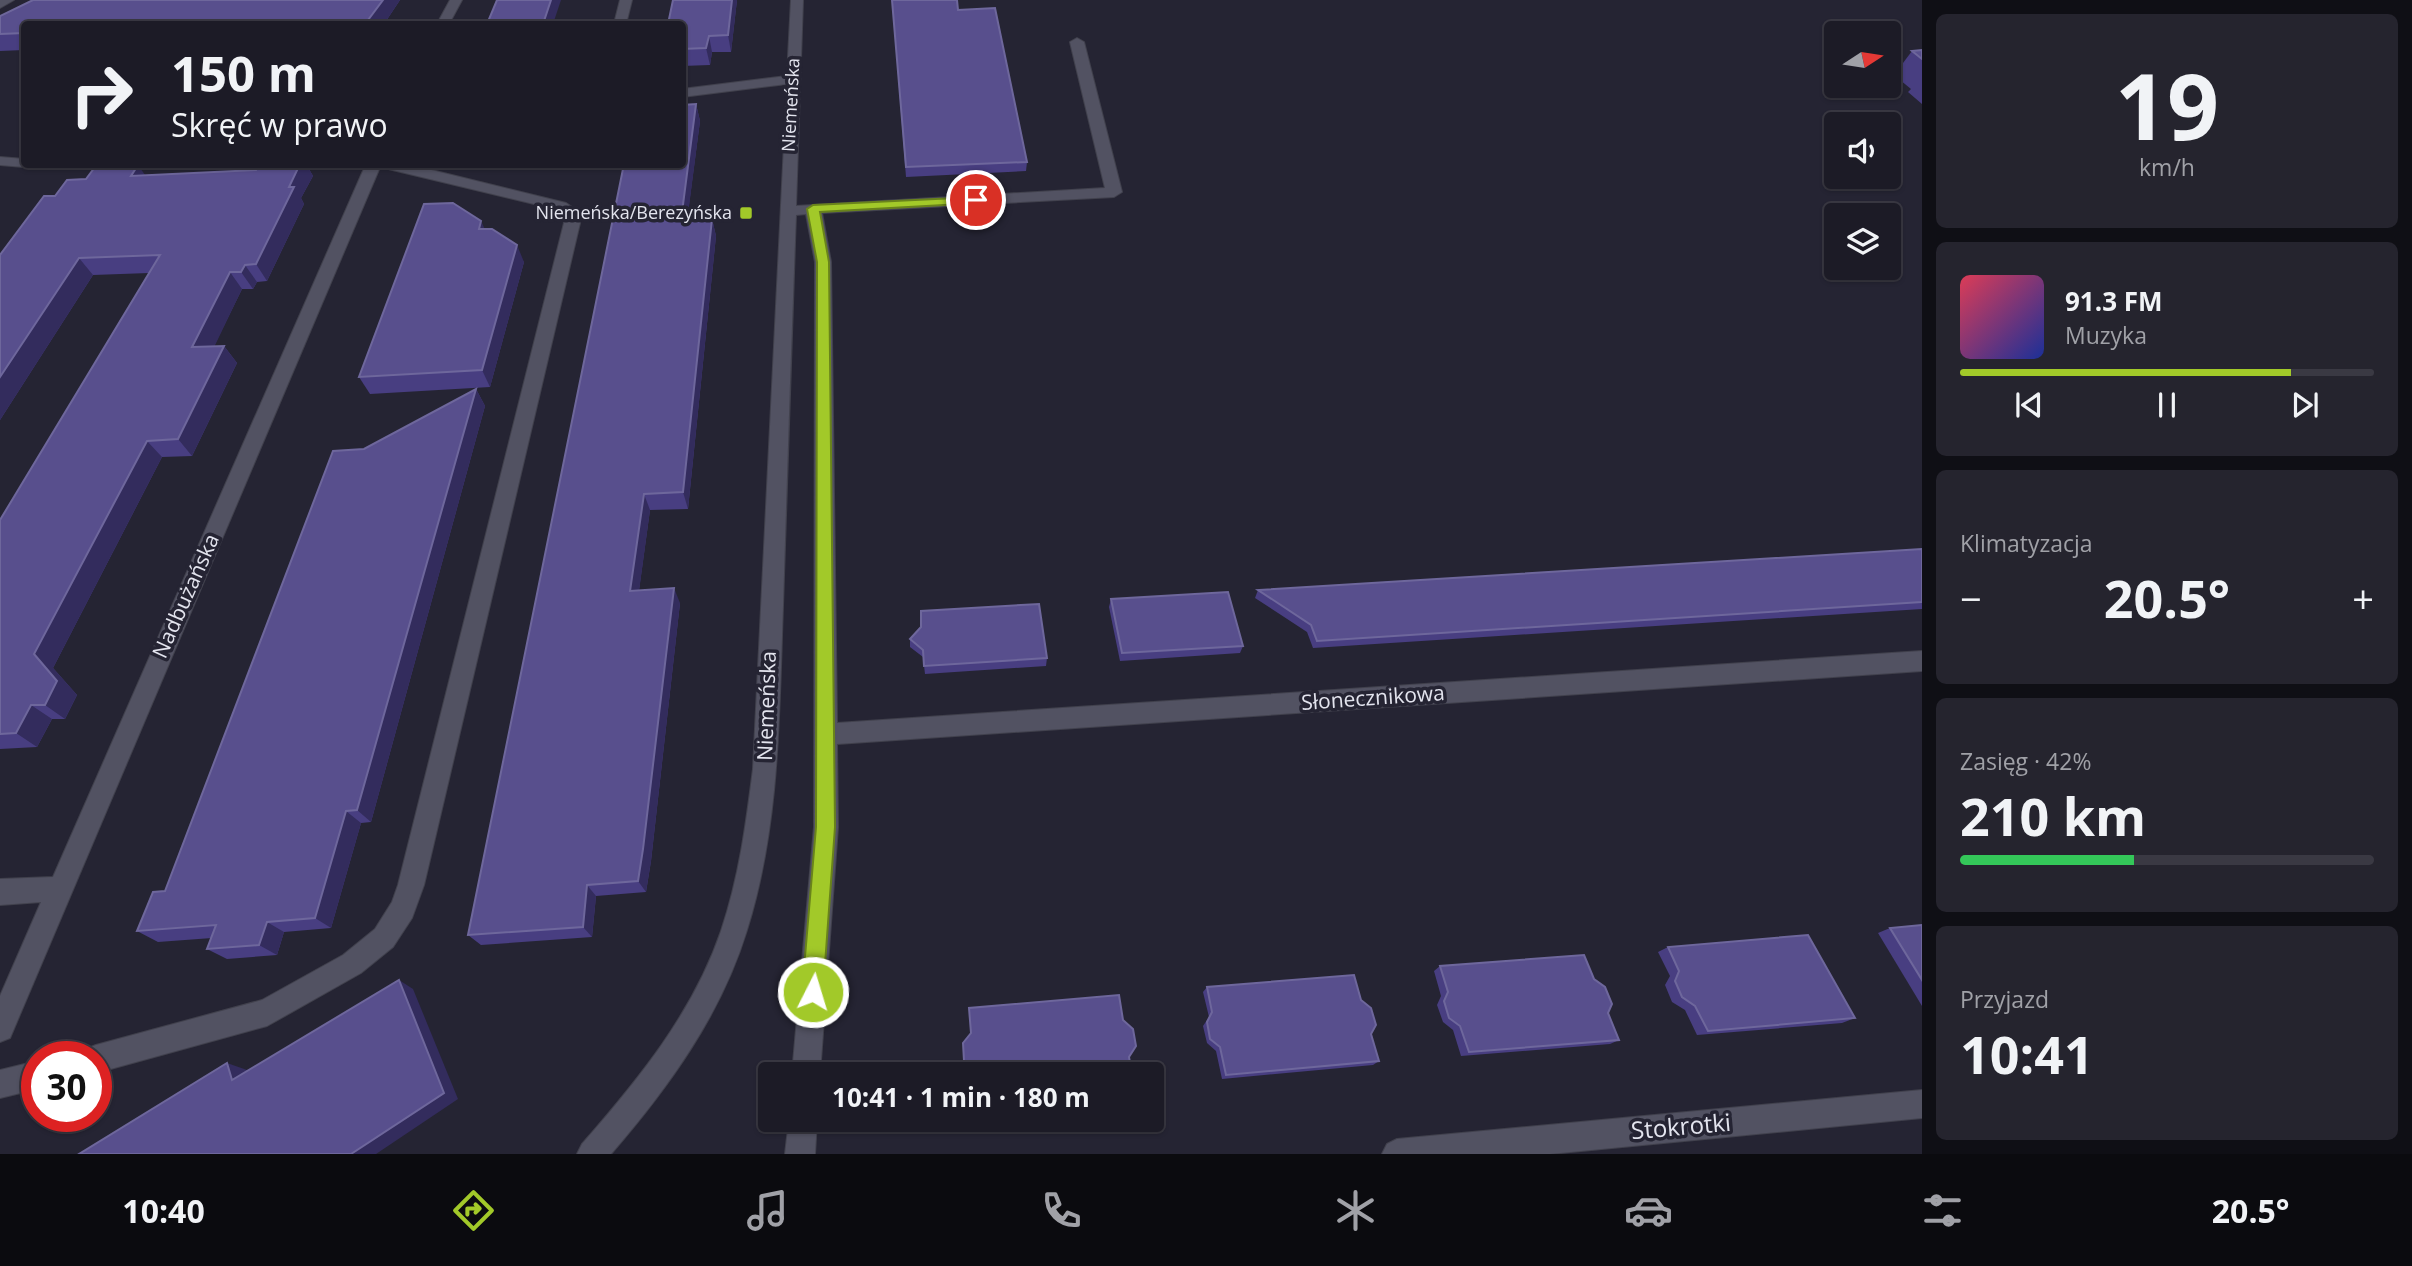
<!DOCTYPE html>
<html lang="pl">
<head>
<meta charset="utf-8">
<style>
	:root { --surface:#1c1b26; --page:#25242e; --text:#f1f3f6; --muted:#a0a1a7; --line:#3a3943; --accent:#a2c929 }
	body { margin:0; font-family:"Open Sans",sans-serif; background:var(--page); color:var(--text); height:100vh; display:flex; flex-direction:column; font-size:26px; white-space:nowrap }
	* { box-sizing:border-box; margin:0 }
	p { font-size:23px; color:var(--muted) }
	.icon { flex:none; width:38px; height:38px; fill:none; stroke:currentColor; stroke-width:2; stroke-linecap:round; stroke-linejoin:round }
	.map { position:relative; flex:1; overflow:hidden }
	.sheet { display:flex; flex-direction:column; gap:14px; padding:14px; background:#0f0f15; width:490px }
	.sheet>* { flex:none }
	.banner { position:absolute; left:21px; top:21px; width:665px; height:147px; border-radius:7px; box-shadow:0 2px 5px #0004,0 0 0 2px var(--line); background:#1c1b26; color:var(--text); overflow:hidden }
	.needle { width:46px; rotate:78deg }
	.buttons { position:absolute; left:1824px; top:21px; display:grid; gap:14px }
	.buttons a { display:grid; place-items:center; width:77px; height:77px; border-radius:7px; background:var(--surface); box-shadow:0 2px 5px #0004,0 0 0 2px var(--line); font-size:35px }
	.speed { position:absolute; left:21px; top:1041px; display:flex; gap:14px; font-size:35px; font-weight:700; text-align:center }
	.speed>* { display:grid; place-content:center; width:91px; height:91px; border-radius:50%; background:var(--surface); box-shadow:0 2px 5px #0004,0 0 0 2px var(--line); line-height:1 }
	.speed .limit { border:10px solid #d22; background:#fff; color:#111 }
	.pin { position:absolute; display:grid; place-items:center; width:60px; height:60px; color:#fff; margin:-30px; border:4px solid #fff; border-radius:50%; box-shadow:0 2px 7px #0007 }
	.me { position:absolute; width:77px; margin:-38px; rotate:5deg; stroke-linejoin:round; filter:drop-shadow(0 0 5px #0008) }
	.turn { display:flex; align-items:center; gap:24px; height:147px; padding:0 35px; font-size:32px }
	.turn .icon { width:91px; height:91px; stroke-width:2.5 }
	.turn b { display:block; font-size:49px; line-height:60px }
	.big { font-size:52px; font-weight:700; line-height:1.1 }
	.sheet .card { flex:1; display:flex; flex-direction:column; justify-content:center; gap:10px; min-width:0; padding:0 24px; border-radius:10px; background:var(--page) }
	.sheet .dial { align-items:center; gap:0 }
	.dial b { font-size:91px; line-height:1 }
	.song { display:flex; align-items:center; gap:21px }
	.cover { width:84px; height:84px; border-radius:10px; background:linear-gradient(135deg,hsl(350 70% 55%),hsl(230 70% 35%)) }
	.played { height:7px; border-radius:4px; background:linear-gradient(90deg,var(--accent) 80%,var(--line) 80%) }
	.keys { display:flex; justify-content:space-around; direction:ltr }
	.heat { display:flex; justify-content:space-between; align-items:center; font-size:38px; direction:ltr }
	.charge { height:10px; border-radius:5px; background:linear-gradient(90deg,#34c759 42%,var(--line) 0) }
	.trip { position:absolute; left:758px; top:1062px; width:406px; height:70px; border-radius:7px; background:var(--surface); box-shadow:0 2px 5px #0004,0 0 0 2px var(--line); font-weight:700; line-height:70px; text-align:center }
	.menu { display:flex; height:112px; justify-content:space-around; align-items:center; background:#0b0b0f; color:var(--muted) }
	.menu .icon { width:49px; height:49px }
	.menu .active { color:var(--accent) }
	.menu b { font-size:32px; color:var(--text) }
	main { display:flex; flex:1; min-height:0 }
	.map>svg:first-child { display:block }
</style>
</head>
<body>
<main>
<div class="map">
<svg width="1922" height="1154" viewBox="0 0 1922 1154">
	<rect width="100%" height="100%" fill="#252433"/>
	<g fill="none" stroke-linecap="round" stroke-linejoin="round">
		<defs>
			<g id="minor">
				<path d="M0,0H14L0,8Z"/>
				<path d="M450,0H462L449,24H437Z"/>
				<path d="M620,0H632L626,24H614Z"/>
				<path d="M791,0H803L796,206L1105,188L1070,42L1077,38L1084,42L1122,192L1114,197L822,213L831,262L837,723L1922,651V671L837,744L838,827L820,1074H792L814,827L815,262L806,214L796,215C791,345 787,475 783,606C779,715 780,825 747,930C721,1015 669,1087 611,1154H577L582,1144C638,1080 693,1013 721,931C739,878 746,824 753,769L787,84L682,97V89L787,76Z"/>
				<path d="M0,157L24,159V164H30L24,167L0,165Z"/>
				<path d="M366,164H407L566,203L575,209L580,223L424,885L412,918L393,947L361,973L267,1026L96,1073V1057H83L86,1049L96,1045L262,1000L343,955L375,929L392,902L398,885L564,223L562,214L555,209L380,167L10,1038L0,1042V996L41,902L0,905V879L53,877Z"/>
				<path d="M37,1061V1089L0,1098V1070Z"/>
				<path d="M1922,1090V1118L1550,1154H1382L1387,1144L1397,1139Z"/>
				<path d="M789,1120H817L815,1154H785Z"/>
			</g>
		</defs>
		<use href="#minor" stroke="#41414d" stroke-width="2"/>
		<use href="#minor" fill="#525262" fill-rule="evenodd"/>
	</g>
	<g fill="#483e81">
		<path d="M33,0H400L384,24H24V50L0,51V16Z"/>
		<path d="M673,0H737L731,52H712L710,65L682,66V24Z"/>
		<path d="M892,0L958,10L1027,162L1026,171L906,177Z"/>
		<path d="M1922,50V104L1908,92L1911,89L1894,75L1912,51Z"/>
		<path d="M696,104L700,121L687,220L712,219L716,236L688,509L650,510L639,590L680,603L651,861L646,892L596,896L592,937L481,945L468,935Z"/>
		<path d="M260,164H306L313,176L301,198L304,204L267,281L257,282L253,289H242L214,346H224L237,363L192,456L162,457L53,668L77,695L65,719H52L37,747L0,749V520L149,273L93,275L0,420V255L55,196L86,179L145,175L256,170Z"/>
		<path d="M485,229L524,262L490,387L370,394L359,377Z"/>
		<path d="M476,389L485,406L371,822L361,823L331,928L284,932L277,955L227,959L207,949L212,938L158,942L137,931L165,891L364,449Z"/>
		<path d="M1922,549V609L1313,648L1307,632L1255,598L1258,590Z"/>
		<path d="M1111,599L1243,646L1240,653L1120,661L1109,607Z"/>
		<path d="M910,639L1047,658L1046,666L925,674L923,657L910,647Z"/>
		<path d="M1922,925V1006L1878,933L1890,928Z"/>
		<path d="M1668,947L1855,1018L1842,1023L1697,1035L1685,1010L1672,1002L1665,985L1670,976L1658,952Z"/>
		<path d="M1440,966L1608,1013L1619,1040L1610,1044L1461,1056L1453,1030L1443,1022L1437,1005L1441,996L1434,971Z"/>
		<path d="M1207,987L1371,1034L1379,1061L1373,1065L1222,1079L1216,1051L1207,1043L1203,1026L1209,1017L1203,992Z"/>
		<path d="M1119,995L973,1073L964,1065L963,1043Z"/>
	</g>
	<g fill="#332c5d">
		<path d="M383,0H400L384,24H365Z"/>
		<path d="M551,0H561L553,24H543Z"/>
		<path d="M732,0H737L731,52L728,35Z"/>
		<path d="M709,36L712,52L710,65L706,48Z"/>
		<path d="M696,104L700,121L685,238L681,220Z"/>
		<path d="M300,164H306L313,176L301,198L304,204L267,281L256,264L289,187Z"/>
		<path d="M138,165L150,182L131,176Z"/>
		<path d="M712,219L716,236L688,509L683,492Z"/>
		<path d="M481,221L489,238L479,229Z"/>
		<path d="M517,245L524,262L490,387L482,370Z"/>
		<path d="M79,258L93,275L0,420V377Z"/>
		<path d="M245,265L257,282L253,289L241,272Z"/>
		<path d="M230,272L242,289L206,364L192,347Z"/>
		<path d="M224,346L237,363L192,456L178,439Z"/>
		<path d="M476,389L485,406L371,822L357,810Z"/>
		<path d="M147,441L162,457L53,668L77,695L65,719L45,705L34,654Z"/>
		<path d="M644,494L650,510L637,606L630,591Z"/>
		<path d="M674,588L680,603L651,861L646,892L638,881Z"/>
		<path d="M31,705L52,719L37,747L16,733Z"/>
		<path d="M346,811L361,823L331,928L315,918Z"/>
		<path d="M587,885L596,896L592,937L583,927Z"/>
		<path d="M267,922L284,932L277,955L259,945Z"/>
		<path d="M399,980L413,989L458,1099L376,1154H351Z"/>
		<path d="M227,1063L247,1070L252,1087L232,1080Z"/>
	</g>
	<g fill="#584f8d" stroke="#6e679c" stroke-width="2">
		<path d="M33,0H383L365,24H24V33L0,34V16Z"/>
		<path d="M497,0H551L543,24H487Z"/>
		<path d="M673,0H732L728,35L709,36L706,48L682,49V24H668Z"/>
		<path d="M892,0H957L958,10L995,8L1027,162L906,167Z"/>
		<path d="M1922,50V59L1912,51Z"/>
		<path d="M696,104L681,220L712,219L683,492L644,494L630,591L674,588L643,849L638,881L587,885L583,927L468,935L624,164H682V105Z"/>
		<path d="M260,164H300L289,187H294L256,264L245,265L241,272H230L192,347L224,346L178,439L147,441L34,654L57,681L45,705H31L16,733L0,734V520L160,255L79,258L0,377V255L44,196H55L67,180L86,179L95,167L138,165L131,176L256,170Z"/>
		<path d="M453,203L481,221L479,229H492L517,245L482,370L359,377L424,204Z"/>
		<path d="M476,389L357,810L346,811L315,918L267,922L259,945L207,949L216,925L137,931L153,892L165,891L333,451L364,449Z"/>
		<path d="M1922,549V602L1317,641L1311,625L1258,590Z"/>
		<path d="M1228,592L1243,646L1122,653L1111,599Z"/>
		<path d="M1039,604L1047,658L924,666L923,650L910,639L921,627V611Z"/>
		<path d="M1922,925V980L1890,928Z"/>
		<path d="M1808,935L1855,1018L1708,1031L1695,1006L1682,997L1675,981L1679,971L1668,947Z"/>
		<path d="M1584,955L1594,979L1605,987L1612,1004L1608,1013L1619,1040L1469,1052L1460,1026L1449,1018L1444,1001L1448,992L1440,966Z"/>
		<path d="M1354,975L1361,1000L1371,1008L1376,1025L1371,1034L1379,1061L1226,1075L1220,1047L1210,1039L1207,1022L1212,1012L1207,987Z"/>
		<path d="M399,980L444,1093L351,1154H79L227,1063L232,1080Z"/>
		<path d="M1119,995L1123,1020L1133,1029L1136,1046L1129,1057L1132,1074H974L973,1069L964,1061L963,1043L971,1033L969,1008Z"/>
	</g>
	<path fill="#a2c929" stroke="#69831b" stroke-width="2" d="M976,197L982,200L980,203L820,212L829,262L835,827L823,992L820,999L813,1002L805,999L802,992L816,827L817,262L807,209L813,205Z"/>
	<rect fill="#a2c929" stroke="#252433" stroke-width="2.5" x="739" y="206" width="14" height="14" rx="3.5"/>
	<g text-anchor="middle" stroke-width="7" stroke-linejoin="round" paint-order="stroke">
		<g font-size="18" fill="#e3e4ee" stroke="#252433">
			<text transform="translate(791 105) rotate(-87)" y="6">Niemeńska</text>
		</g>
		<g font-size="18" fill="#e3e4ee" stroke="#252433" text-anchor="end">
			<text x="732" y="219">Niemeńska/Berezyńska</text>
		</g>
		<g font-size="21" fill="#e3e4ee" stroke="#252433">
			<text transform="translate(186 596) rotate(-66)" y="7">Nadbużańska</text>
			<text transform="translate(1373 698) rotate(-4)" y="7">Słonecznikowa</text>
			<text transform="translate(767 706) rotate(-88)" y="7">Niemeńska</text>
		</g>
		<g font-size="24" fill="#e3e4ee" stroke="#252433">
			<text transform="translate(1681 1127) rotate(-5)" y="8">Stokrotki</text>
		</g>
	</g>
</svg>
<div class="buttons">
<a><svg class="needle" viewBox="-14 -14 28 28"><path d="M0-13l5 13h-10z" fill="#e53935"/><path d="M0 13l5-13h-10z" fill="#a0a1a7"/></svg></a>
<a><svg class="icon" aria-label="sound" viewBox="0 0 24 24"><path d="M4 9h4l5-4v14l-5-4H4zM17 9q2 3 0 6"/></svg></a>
<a><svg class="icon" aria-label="layers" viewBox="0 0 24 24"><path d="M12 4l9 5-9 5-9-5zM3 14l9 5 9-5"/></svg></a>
</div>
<div class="speed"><div class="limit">30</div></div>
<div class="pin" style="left:976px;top:200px;background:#d93025"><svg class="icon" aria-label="arrive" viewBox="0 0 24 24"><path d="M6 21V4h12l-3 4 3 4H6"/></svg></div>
<svg class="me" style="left:813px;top:992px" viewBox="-20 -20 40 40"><circle r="17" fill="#a2c929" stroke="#fff" stroke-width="3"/><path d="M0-11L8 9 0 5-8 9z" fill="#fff"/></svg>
<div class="trip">10:41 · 1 min · 180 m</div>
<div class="banner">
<div class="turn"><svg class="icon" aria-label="right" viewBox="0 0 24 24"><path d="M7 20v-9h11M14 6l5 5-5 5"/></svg><div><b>150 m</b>Skręć w prawo</div></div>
</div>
</div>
<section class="sheet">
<div class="card dial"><b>19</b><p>km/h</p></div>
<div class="card">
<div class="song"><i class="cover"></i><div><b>91.3 FM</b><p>Muzyka</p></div></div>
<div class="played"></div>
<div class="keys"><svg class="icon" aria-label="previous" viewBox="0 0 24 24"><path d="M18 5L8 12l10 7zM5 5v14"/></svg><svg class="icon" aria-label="pause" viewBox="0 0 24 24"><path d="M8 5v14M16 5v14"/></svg><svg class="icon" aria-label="next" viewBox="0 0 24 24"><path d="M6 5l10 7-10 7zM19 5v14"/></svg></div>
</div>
<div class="card"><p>Klimatyzacja</p>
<div class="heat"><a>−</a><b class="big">20.5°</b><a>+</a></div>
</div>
<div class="card"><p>Zasięg · 42%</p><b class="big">210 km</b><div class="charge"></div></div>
<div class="card"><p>Przyjazd</p><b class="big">10:41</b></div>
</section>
</main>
<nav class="menu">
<b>10:40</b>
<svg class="icon active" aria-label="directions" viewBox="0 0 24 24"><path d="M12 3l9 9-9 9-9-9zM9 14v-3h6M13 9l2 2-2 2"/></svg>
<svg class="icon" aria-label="music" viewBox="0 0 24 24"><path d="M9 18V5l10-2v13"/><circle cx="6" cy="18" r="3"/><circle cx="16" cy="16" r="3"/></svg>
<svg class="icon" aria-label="phone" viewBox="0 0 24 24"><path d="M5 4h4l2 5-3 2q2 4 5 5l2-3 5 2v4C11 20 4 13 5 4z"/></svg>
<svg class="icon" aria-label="climate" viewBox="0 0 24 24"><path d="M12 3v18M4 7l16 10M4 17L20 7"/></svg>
<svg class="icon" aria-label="car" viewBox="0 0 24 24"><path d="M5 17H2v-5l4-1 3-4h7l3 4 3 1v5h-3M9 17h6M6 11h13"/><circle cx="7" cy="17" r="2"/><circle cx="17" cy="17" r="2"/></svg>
<svg class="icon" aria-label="filters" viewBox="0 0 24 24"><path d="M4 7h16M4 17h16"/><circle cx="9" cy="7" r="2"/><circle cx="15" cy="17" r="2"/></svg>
<b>20.5°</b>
</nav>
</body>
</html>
